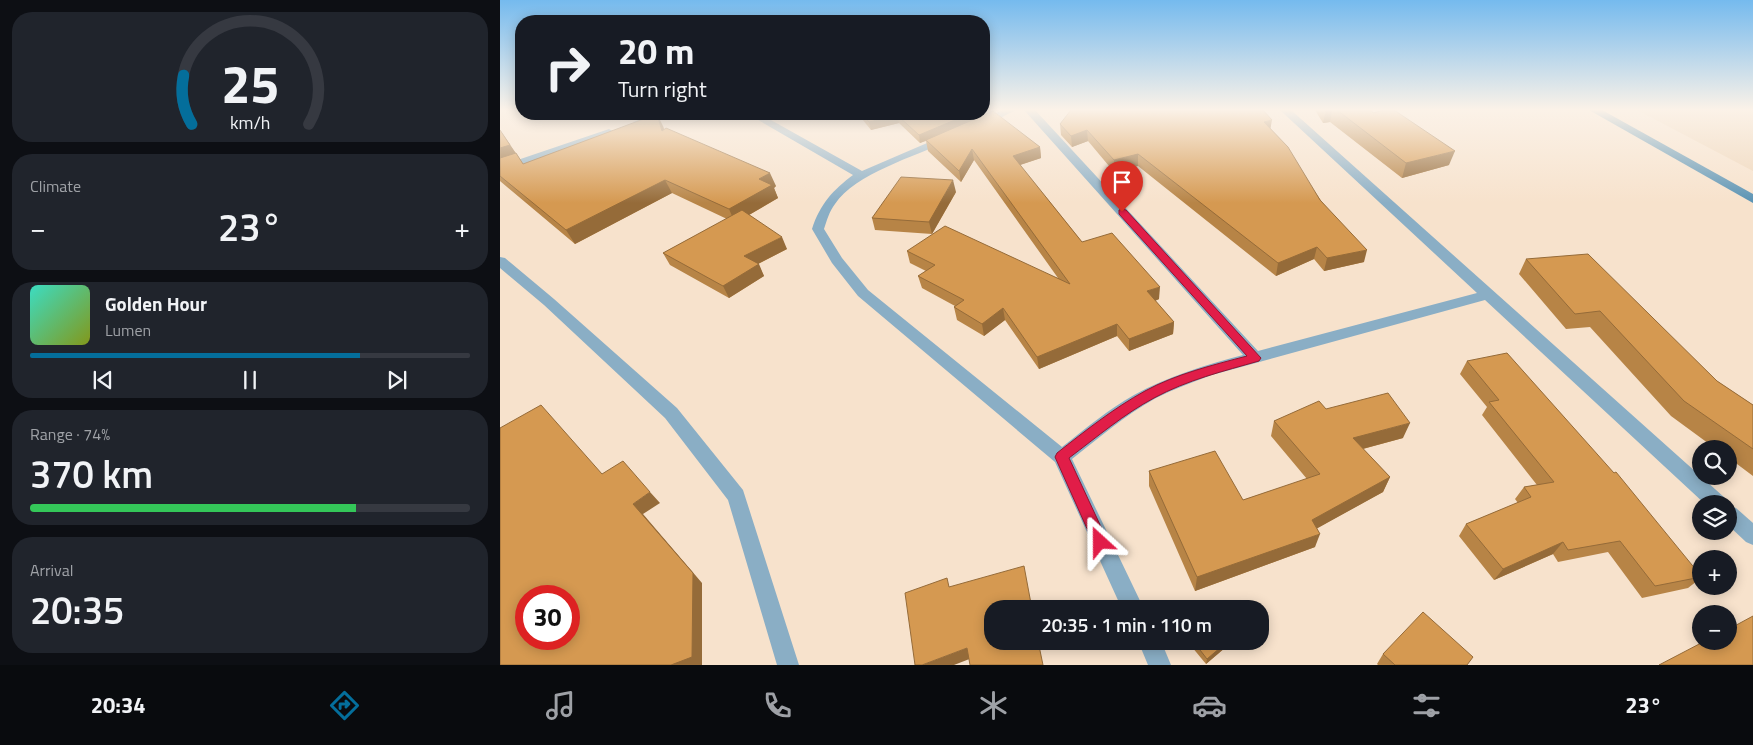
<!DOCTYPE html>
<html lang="en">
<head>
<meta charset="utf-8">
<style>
	:root { --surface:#171b24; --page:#20242c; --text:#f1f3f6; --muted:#9ea1a6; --line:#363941; --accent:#046e9b }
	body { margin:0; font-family:"Titillium Web",sans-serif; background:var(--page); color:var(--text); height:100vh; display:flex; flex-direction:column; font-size:19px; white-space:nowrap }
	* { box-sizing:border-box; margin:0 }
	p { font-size:16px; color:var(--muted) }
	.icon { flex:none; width:28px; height:28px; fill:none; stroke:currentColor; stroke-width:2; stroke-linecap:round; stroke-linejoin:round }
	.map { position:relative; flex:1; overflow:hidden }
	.details { display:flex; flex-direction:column; gap:12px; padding:12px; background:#0d0f14; width:500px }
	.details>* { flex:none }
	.banner { position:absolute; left:15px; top:15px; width:475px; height:105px; border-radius:20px; box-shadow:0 2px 12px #0003; background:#171b24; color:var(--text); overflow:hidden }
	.controls { position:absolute; left:1192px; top:440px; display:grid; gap:10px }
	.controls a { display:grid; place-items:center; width:45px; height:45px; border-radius:50%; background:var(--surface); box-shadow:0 2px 12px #0003; font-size:25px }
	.speed { position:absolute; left:15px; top:585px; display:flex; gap:10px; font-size:25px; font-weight:700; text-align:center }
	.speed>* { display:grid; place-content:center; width:65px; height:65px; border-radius:50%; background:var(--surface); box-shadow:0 2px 12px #0003; line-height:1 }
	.speed .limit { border:8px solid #d22; background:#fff; color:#111 }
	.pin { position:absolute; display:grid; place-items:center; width:42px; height:42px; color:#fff; margin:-51px -21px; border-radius:50% 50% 50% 0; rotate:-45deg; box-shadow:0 0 5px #0007 }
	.pin .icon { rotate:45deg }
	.me { position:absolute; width:55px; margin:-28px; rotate:336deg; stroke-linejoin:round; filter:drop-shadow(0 0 4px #0008) }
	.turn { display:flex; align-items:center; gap:18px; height:105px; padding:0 20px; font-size:22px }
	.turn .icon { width:65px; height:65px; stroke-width:2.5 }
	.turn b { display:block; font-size:35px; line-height:42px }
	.big { font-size:38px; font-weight:600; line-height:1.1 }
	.details .tile { flex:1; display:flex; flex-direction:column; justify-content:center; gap:8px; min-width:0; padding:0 18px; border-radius:20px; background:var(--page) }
	.details .dial { align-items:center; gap:0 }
	.dial svg { height:130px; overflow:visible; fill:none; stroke:var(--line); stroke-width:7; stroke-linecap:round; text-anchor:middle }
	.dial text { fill:var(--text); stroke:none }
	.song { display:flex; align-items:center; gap:15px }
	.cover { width:60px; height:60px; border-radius:8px; background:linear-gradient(135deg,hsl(170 70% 55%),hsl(70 70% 35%)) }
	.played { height:5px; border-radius:2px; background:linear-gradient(90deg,var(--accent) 75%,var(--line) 75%) }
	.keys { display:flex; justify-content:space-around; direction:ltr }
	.heat { display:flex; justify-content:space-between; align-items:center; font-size:28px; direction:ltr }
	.charge { height:8px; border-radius:4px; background:linear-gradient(90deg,#34c759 74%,var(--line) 0) }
	.trip { position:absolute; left:484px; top:600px; width:285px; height:50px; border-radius:20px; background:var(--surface); box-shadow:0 2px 12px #0003; font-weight:600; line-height:50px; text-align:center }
	.menu { display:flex; height:80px; justify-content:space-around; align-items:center; background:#090b0e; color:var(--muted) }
	.menu .icon { width:35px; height:35px }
	.menu .active { color:var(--accent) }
	.menu b { font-size:22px; color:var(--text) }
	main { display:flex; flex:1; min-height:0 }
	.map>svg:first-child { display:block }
</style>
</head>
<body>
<main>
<section class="details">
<div class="tile dial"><svg viewBox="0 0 100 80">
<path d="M14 69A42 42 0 1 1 86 69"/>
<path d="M14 69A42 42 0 0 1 9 39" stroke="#046e9b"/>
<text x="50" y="56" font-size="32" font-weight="700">25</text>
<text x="50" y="72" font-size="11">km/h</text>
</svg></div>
<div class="tile"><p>Climate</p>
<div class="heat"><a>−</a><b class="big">23°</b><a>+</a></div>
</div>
<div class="tile">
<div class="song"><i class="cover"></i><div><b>Golden Hour</b><p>Lumen</p></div></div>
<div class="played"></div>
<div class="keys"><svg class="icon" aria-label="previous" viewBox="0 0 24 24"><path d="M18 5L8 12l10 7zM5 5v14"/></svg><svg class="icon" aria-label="pause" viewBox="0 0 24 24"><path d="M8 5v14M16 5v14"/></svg><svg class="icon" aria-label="next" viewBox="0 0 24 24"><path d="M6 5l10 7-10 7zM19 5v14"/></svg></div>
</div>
<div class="tile"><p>Range · 74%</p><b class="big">370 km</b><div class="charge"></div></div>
<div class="tile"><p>Arrival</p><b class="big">20:35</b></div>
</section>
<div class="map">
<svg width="1253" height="665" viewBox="0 0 1253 665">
	<rect width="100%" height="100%" fill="#f7e2cc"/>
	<path fill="#efd6ba" d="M1137,110H1253V171Z"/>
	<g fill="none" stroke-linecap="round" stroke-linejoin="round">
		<g fill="#8aaec5" fill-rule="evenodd">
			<path d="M502,110H516L486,125L482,126L477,123Z"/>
			<path d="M524,110H535L758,351L977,293L780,110H791L1225,498L1227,504H1205L985,300L712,375C693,382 674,389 656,398C625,415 599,438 572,459L644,609H622L555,462L358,296L332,263L312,229C320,204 333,190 353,175L248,114H260L362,171L441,137H449L450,139L449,141C415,156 355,174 335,204C329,212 327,220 324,229L342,258L368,290L562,447C585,429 609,409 634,395C668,376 706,365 743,355Z"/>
			<path d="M154,114H168L138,125L133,122Z"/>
			<path d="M109,129L114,132L113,134L0,173V166Z"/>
			<path d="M0,257L5,258L54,299L177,408L243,490L299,665H277L228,500L165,418L44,305L0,268Z"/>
			<path d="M1229,506L1236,508L1253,523V545L1246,542L1229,526Z"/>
			<path d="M638,641H661L671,665H648Z"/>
		</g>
		<path fill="#5992b3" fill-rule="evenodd" d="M1089,110H1102L1253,194V203Z"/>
	</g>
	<g fill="#b78446">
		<path d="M484,110H486V114L540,147L541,158L520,165L582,242L659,299L655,301L674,322L673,334L629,351L617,336L539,369L505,320L484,336L457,320L454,307L455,306L422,288L418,276L426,271L410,263L407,251L558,278L474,160L461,182L428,151L426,141L420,143L399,123L371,130L358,114H484Z"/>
		<path d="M815,110H871L873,113L949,165L902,178L830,122L823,123Z"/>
		<path d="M560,124L771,129L864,262L824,271L814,259L776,276L638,166L614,172L588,141L572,147L561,135Z"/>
		<path d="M163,126L164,129L276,186L274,188L278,198L249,215L287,249L258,264L264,276L229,298L170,265L163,253L227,219L172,193L75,244L0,181V130L23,164Z"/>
		<path d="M456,192L432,234L375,230L372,218Z"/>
		<path d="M1026,259L1217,381L1253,405V476L1229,458V449H1216L1171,416L1090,327L1066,329L1019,274Z"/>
		<path d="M967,361L1201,576V578L1188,588L1142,598L1108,552L1058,562L1053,554L994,580L959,536L966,524L1018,503L1015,499L1024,487L1037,485L982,415L987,407L960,374Z"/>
		<path d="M826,409L903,438L863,449L890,477L883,492L817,528L815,547L695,591L649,486V471L743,500L807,479L771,436L774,421Z"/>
		<path d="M687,641H733L706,664Z"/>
		<path d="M883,654L967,665H878L877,664Z"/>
	</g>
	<g fill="#956b39">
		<path d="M484,110H486V115L420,143L419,135L469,114H484Z"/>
		<path d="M826,110H832L830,122L823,123Z"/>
		<path d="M157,114L163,126L168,144L162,131Z"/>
		<path d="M397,115L399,123L371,130L369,122Z"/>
		<path d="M772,120L770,131L764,122Z"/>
		<path d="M0,130L32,177L0,164Z"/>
		<path d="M587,130L588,141L572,147L571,136Z"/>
		<path d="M540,147L541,158L514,167L513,156Z"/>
		<path d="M472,149L474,160L461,182L459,171Z"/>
		<path d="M955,151L949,165L902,178L906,163Z"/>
		<path d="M638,154V166L614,172V160Z"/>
		<path d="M270,173L276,186L274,188L278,198L235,223L229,209L259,179Z"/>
		<path d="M165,180L172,193L75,244L66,230Z"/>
		<path d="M453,180L456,192L432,234L429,222Z"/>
		<path d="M282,237L287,249L250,268L244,256Z"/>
		<path d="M817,247L814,259L776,276L778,263Z"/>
		<path d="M867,250L864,262L824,271L827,258Z"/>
		<path d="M259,264L264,276L229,298L223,286Z"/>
		<path d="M660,287L659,299L647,304V291Z"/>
		<path d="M503,308L505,320L484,336L482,324Z"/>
		<path d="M674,322L673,334L629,351V339Z"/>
		<path d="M617,324V336L539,369L537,357Z"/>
		<path d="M910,423L903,438L847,453L853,438Z"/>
		<path d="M890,477L883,492L807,534L812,520Z"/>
		<path d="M150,492L160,503L143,514L202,583V665H171L133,504Z"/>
		<path d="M820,534L815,547L695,591L697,577Z"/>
		<path d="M1063,542L1053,554L994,580L1003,569Z"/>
		<path d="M728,641H733L706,664L707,659Z"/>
		<path d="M467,648L472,658L454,665H422Z"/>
	</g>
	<g fill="#d59951" stroke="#956b39" fill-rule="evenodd">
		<path d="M571,110H763L772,120L764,122L788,147L820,200L867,250L827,258L817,247L778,263L638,154L614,160L587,130L571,136L560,124Z"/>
		<path d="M837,110H871L873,113L884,110H894L955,151L906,163Z"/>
		<path d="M493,111L540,147L513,156L582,242L612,233L660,287L647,291L674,322L629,339L617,324L537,357L503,308L482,324L454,307L464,300L418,276L435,265L407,251L445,226L570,284L472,149L459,171L426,140Z"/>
		<path d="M157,114L162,131L166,128L270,173L259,179L272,185L229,209L165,180L66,230L0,176V158L16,153L23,164Z"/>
		<path d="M362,114H469L419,135L397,115L369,122Z"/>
		<path d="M0,130L10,145L0,148Z"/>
		<path d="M401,177L453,180L429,222L372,218Z"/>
		<path d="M242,210L282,237L244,256L259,264L223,286L163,253Z"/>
		<path d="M1088,254L1217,381L1253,405V449L1184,401L1100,311L1075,314L1026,259Z"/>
		<path d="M1007,353L1114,473L1116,472L1201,576V577L1155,586L1120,541L1068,550L1063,542L1003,569L966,524L1031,497L1024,487L1054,482L989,402L999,400L967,361Z"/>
		<path d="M888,393L910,423L853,438L890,477L812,520L820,534L697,577L649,471L715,451L743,500L820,474L774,421L819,401L826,409Z"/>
		<path d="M41,405L102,474L123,461L150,492L133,504L193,573L192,657L171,665H0V428ZM26,596H69V639H26Z"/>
		<path d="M524,566L532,609H492V641H538L543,665H470L467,648L422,665H415L405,593L447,578L449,587Z"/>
		<path d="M723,604L727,609H717Z"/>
		<path d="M923,612L973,657L967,665H895L883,654Z"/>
		<path d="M1253,616V665H1159L1205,641H1229V629Z"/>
		<path d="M693,641H728L707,659Z"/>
	</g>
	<linearGradient id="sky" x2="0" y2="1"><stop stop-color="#75baee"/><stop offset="0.54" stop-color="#fbf2e8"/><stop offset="1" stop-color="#fbf2e8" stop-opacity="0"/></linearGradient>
	<rect width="1253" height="203" fill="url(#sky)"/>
	<path fill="#e11d48" stroke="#92132f" d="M622,209L626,210L761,358L759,361C724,371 687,380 654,398C624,414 597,437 569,458L608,542L606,547L600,549L595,547L593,542L555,457L557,453C585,431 614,408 645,391C676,374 713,365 747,356L619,214V210Z"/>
</svg>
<div class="controls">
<a><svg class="icon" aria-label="search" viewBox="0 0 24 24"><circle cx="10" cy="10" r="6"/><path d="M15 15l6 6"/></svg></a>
<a><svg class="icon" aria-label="layers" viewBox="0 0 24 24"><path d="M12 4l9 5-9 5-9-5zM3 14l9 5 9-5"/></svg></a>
<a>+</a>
<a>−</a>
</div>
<div class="speed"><div class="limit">30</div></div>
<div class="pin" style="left:622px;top:212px;background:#d93025"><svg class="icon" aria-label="arrive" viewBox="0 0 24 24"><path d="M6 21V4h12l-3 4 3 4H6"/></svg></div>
<svg class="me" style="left:600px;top:542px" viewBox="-20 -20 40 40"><path d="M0-17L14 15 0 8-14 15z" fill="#e11d48" stroke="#fff" stroke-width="4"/></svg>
<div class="trip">20:35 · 1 min · 110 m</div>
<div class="banner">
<div class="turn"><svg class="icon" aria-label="right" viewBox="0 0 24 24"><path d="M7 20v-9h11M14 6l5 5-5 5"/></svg><div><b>20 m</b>Turn right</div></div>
</div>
</div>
</main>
<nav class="menu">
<b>20:34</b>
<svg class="icon active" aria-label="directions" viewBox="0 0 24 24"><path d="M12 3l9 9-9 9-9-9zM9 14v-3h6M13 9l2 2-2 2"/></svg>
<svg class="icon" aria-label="music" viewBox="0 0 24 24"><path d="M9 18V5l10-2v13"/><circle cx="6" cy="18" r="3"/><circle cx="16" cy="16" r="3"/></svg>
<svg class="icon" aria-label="phone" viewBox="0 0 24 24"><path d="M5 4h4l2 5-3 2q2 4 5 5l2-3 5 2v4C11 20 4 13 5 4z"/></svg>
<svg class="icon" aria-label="climate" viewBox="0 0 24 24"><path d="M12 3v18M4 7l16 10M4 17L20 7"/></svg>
<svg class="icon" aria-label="car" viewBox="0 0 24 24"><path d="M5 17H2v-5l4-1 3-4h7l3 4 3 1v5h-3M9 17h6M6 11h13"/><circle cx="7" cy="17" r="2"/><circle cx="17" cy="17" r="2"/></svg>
<svg class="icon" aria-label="filters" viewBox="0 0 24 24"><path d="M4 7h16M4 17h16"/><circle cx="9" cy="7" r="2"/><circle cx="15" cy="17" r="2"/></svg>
<b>23°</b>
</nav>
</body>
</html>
